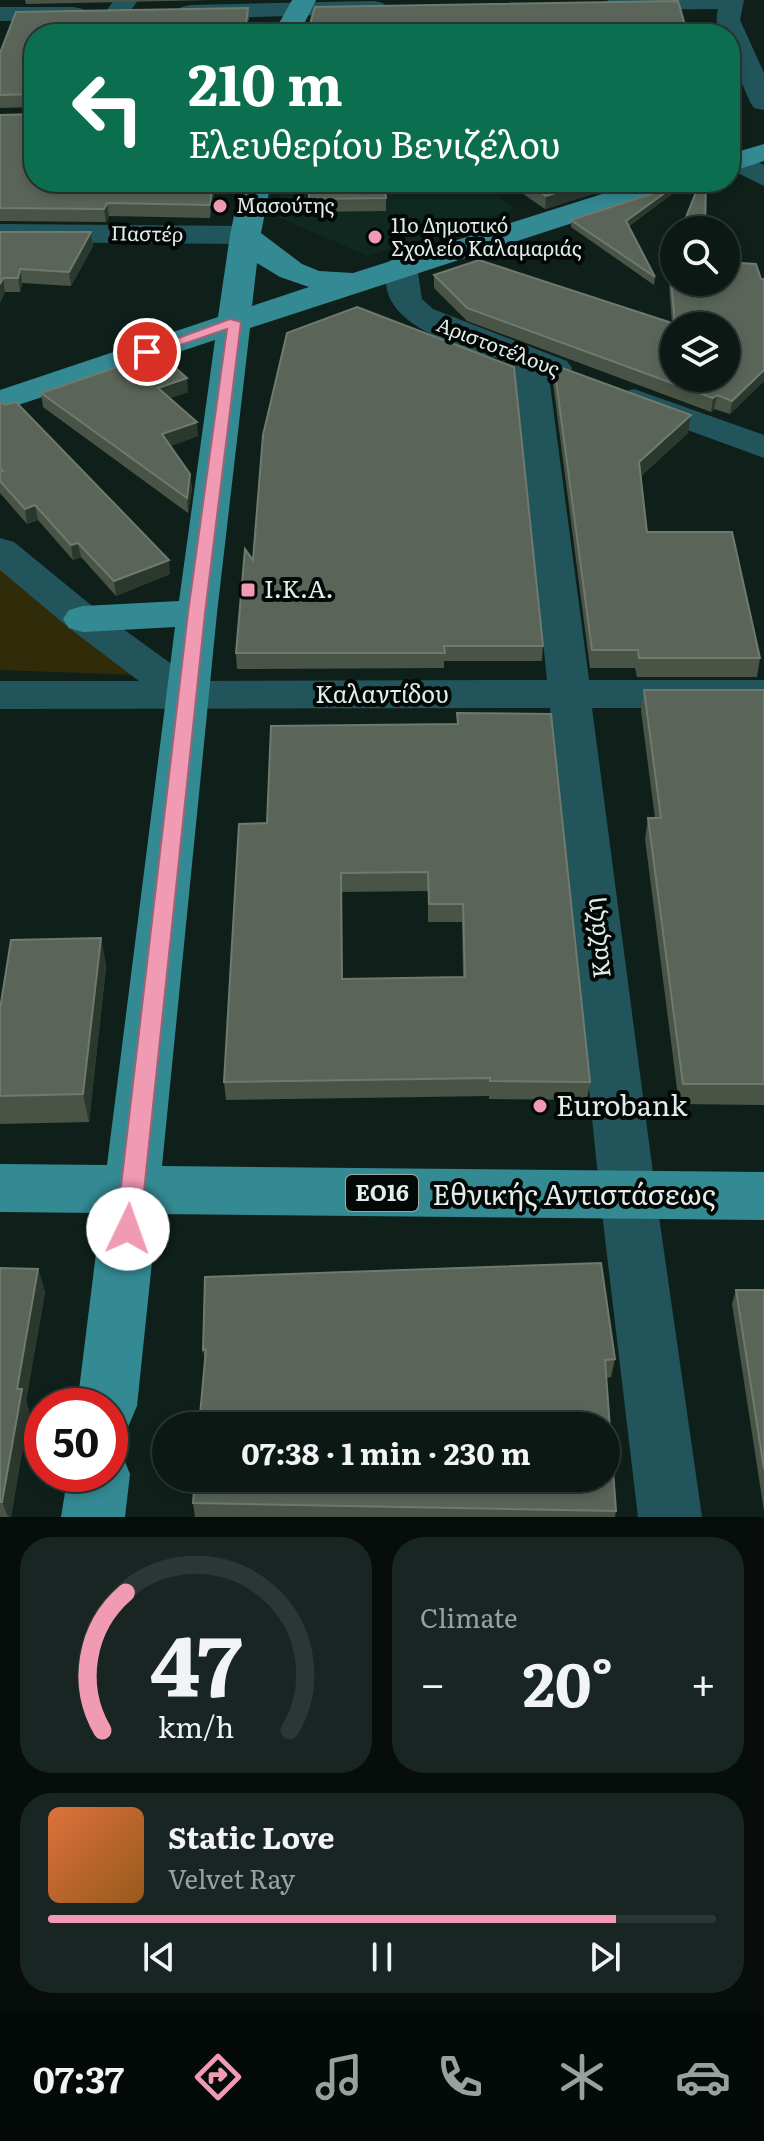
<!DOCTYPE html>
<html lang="en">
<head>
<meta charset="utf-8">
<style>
	:root { --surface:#0b1814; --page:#192522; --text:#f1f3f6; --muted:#9aa0a0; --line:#2b3734; --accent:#f19ab4 }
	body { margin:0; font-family:Literata,serif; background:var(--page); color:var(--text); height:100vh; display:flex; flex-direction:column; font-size:30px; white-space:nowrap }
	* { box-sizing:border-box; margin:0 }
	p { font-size:26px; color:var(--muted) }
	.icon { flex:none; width:44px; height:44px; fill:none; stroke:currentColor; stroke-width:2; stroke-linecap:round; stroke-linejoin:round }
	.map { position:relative; height:1517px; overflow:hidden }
	.drawer { display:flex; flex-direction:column; gap:20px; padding:20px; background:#060d0b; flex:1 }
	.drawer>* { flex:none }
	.guide { position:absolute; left:24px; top:24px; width:716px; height:168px; border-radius:32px; box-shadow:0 4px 12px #0003,0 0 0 2px var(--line); background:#0b6e4f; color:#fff; overflow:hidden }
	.buttons { position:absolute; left:660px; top:216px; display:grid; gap:16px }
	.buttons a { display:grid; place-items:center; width:80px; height:80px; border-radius:50%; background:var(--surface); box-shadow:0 4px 12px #0003,0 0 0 2px var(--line); font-size:40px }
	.speed { position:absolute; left:24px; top:1388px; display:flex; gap:16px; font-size:40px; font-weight:700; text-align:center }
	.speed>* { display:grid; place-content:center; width:104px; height:104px; border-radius:50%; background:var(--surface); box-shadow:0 4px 12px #0003,0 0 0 2px var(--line); line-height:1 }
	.speed .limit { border:12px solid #d22; background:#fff; color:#111 }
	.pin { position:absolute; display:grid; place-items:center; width:68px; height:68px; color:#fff; margin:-34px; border:4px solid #fff; border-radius:50%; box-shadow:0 2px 8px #0007 }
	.me { position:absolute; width:88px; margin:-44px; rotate:3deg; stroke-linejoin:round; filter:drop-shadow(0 0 6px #0008) }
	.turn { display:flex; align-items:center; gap:28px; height:168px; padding:0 32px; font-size:36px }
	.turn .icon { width:104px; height:104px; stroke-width:2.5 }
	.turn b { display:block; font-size:56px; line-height:68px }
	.big { font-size:60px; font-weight:700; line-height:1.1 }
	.drawer .card { flex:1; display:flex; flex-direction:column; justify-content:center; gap:12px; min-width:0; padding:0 28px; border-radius:32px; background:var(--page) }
	.drawer .dial { align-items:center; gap:0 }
	.dial svg { height:208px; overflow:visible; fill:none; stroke:var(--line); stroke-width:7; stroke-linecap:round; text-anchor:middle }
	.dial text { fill:var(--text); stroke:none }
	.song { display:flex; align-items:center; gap:24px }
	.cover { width:96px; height:96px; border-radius:12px; background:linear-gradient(135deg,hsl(20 70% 55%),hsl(30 70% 35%)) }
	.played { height:8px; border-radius:4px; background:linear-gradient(90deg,var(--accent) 85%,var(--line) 85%) }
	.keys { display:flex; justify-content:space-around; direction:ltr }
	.heat { display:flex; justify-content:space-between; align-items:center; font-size:44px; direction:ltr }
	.drawer .tiles { flex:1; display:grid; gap:20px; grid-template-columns:1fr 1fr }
	.card:last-child { grid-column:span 2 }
	.trip { position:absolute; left:152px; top:1412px; width:468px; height:80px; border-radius:40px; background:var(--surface); box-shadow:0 4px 12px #0003,0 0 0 2px var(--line); font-weight:700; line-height:80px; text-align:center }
	.tabs { display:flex; height:128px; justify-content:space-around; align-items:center; background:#040a08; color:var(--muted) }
	.tabs .icon { width:56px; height:56px }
	.tabs .selected { color:var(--accent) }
	.tabs b { font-size:36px; color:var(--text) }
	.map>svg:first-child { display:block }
</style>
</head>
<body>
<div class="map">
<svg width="764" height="1517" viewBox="0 0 764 1517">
	<rect width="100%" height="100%" fill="#0f201b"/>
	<path fill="#0f2921" d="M280,182H481L515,209L368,256L280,218Z"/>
	<path fill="#302c09" d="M0,569L136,675L0,670Z"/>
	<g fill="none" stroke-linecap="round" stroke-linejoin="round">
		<g fill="#22555b" fill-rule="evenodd">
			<path d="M114,0H138L126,18H108L105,13Z"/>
			<path d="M608,0H744L740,20L764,73V110L754,108L750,102L730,56V34H720C716,25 716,18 718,9L618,10L609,8L606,3Z"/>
			<path d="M374,1L383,3L386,8L383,13L190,19L181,17L178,12L181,7L190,5Z"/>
			<path d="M0,7H74L83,9L86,14L83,19L74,21H0Z"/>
			<path d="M736,152L764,165V186L730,169V154Z"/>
			<path d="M0,224L245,226L256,229L260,235L256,241L245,244L0,242Z"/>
			<path d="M401,258L412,260L417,267L422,299L433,309L567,361L572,368L567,375L549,377L589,680H764V708H592L656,1196L702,1517H638L600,1196L550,708L0,709V681H139L69,628L0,570V538L14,542L97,610L195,681L547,680L514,364C475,350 391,333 386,284C385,275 385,268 390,260Z"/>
			<path d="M634,389L764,435V458L622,406L617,399L622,392Z"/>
		</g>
		<g fill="#348a93" fill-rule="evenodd">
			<path d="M292,0H316L299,34H273Z"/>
			<path d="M764,144V161L730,172V154Z"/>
			<path d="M241,182H271L261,233L302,264L319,271L353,273L640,182H685L680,188L250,328L217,613L162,1166L764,1172V1220L157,1214L137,1406L128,1427L110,1434V1406H77L101,1213L0,1212V1164L107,1165L175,627L83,632L69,628L63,619L69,610L83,606L179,601L215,340L0,411V390L218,317L230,235ZM257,263L280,277L309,287L252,306Z"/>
			<path d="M110,1448L121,1452L130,1474L125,1517H61L68,1474H110Z"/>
		</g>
	</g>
	<g fill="#495446" fill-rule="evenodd">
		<path d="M25,0H213L26,4Z"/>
		<path d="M678,1L687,34H307Z"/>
		<path d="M248,8L249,20L34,107L0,108V53Z"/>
		<path d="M0,115L215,186L210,218L109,216L106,222L0,221Z"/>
		<path d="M309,182L386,198V211L310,212Z"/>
		<path d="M506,182H630L545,209Z"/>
		<path d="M673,187L672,194L629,226L655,277L654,285L571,227V220Z"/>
		<path d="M0,232H91L93,246L71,286L22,283L20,292H5L0,303Z"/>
		<path d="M669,258L674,282L764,279V381L730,414L714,409L711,412L467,321L434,288V275L672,323L668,271Z"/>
		<path d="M554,365L688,433L641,476L647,532L760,658L757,677H637L635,668H590L553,383Z"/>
		<path d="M188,392L170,398L198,436L170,446L190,474L192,488L188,513L43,407L41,393Z"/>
		<path d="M0,402L170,574L116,596L81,557L73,560L38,520L27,524L0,493Z"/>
		<path d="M253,560L543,646L542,661H444V668L237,669L236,653Z"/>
		<path d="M644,690H764V1105L679,1104L645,839L648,818H655L641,711Z"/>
		<path d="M457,713L590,1082L587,1100L489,1099V1096L226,1100L224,1082L267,823L457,724ZM428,891V922H462L463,977L342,979V892Z"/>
		<path d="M101,938L106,967L89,1122L0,1124V1009Z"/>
		<path d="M0,1268L38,1269L45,1292L26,1400L29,1411L11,1517H0Z"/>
		<path d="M736,1290H764V1511L732,1304Z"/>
		<path d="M203,1350L615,1359L611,1377L606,1378L616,1511L615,1517H195L193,1503L205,1361Z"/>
	</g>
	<g fill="#2b382e">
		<path d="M248,8L247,34H245Z"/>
		<path d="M213,182H215V186L210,218V205Z"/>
		<path d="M591,182H630L545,209L546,196Z"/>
		<path d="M673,187L672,194L625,228L626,221Z"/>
		<path d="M107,203L109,216L106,222L104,209Z"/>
		<path d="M91,232L93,246L71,286L69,272Z"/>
		<path d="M20,269L22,283L20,292L18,278Z"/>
		<path d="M3,278L5,292L0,303V284Z"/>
		<path d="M764,370V381L730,414L732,401Z"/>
		<path d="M187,378L188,392L159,402L158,388Z"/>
		<path d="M717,395L714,409L711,412L713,398Z"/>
		<path d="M691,415L688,433L637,480L639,462Z"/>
		<path d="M197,422L198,436L163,449L162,434Z"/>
		<path d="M190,474L192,488L188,513L187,498Z"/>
		<path d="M35,505L38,520L27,524L25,509Z"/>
		<path d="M78,543L81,557L73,560L71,545Z"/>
		<path d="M169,560L170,574L116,596L114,581Z"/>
		<path d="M101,938L106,967L89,1122L83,1094Z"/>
		<path d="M38,1269L45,1292L26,1400L29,1411L11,1517H8L2,1502L17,1389Z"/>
	</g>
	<g fill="#5a6458" stroke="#6f7a6e" stroke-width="2" fill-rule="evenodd">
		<path d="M678,1L687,32L673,24L680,34H307L315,7Z"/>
		<path d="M248,8L245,34H34V94L0,95V53L16,12Z"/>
		<path d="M34,114V182H213L210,205L107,203L104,209L0,208V115Z"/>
		<path d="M309,182H384L386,198L309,199Z"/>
		<path d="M525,182H591L546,196Z"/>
		<path d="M700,182H706L705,230H681Z"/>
		<path d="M673,187L626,221L655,277L571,220Z"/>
		<path d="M0,232H91L69,272L20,269L18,278H3L0,284Z"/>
		<path d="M674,246V282H726V262L756,264L761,279H764V370L732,401L717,395L713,398L467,308L434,275L479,260L675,324L669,258ZM674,326H726V378H674Z"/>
		<path d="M357,307L514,367L543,646H444L445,653H236L245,549L253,560L263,435L287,333Z"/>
		<path d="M159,353L187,378L158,388L197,422L162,434L190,474L187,498L41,393Z"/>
		<path d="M554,365L691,415L639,462L647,532H732L760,658H639L638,650H592Z"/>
		<path d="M0,402L5,405L16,402L169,560L114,581L78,543L71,545L35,505L25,509L0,481V472L3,471L0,468Z"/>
		<path d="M644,690H764V1084H683L648,818H661Z"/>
		<path d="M457,713L551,714L590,1082L490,1081V1078L224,1082L239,824L267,823L271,726L458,724ZM428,872L429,904H463L465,977L342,979L341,873Z"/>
		<path d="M101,938L83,1094L0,1096V1009L11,940Z"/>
		<path d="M601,1263L615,1359L605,1360L616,1511L193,1503L195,1478H606V1426H199L206,1349L203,1350L205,1277Z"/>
		<path d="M0,1268L38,1269L17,1389H22L2,1502H0Z"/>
		<path d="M736,1290H764V1469Z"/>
	</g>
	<path fill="#f19ab4" stroke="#9d6475" stroke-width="2" d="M230,319L241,322L205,613L140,1229L136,1236L128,1239L120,1236L116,1229L188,613L227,329L151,355L140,352Z"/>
	<g fill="#f19ab4" stroke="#030806" stroke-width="3">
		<circle cx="220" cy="206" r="8"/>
		<circle cx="375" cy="237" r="8"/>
		<rect x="240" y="582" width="16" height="16" rx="4"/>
		<circle cx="540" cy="1106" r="8"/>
	</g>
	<g text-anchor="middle" stroke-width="8" stroke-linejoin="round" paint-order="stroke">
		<g font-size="20" fill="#e2ede9" stroke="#030806" text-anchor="start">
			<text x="236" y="213">Μασούτης</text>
			<text x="391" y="233">11ο Δημοτικό<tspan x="391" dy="23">Σχολείο Καλαμαριάς</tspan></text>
		</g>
		<g font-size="20" fill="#e2ede9" stroke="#030806">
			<text transform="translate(147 234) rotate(1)" y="7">Παστέρ</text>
			<text transform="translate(498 347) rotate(21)" y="7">Αριστοτέλους</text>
		</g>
		<rect fill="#030806" stroke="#9fa8a5" stroke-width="2" x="346" y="1175" width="72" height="36" rx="6"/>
		<g font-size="22" font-weight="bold" fill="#e2ede9">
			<text x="382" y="1201">ΕΟ16</text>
		</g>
		<g font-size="24" fill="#e2ede9" stroke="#030806" text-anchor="start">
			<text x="264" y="598">Ι.Κ.Α.</text>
		</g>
		<g font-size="24" fill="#e2ede9" stroke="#030806">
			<text x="382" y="703">Καλαντίδου</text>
			<text transform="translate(598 938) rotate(-97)" y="8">Καζάζη</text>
		</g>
		<g font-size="28" fill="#e2ede9" stroke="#030806" text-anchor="start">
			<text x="556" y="1116">Eurobank</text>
		</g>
		<g font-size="28" fill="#e2ede9" stroke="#030806">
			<text x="574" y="1205">Εθνικής Αντιστάσεως</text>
		</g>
	</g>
</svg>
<div class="buttons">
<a><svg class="icon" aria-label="search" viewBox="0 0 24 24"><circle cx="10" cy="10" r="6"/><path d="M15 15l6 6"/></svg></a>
<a><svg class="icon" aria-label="layers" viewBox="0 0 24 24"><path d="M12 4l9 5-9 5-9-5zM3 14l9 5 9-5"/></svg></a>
</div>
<div class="speed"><div class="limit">50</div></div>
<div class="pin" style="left:147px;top:352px;background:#d93025"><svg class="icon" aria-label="arrive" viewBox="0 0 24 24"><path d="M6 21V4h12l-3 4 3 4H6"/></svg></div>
<svg class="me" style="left:128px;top:1229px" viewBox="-20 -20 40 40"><circle r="19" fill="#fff"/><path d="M0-13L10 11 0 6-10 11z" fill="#f19ab4"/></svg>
<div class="trip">07:38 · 1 min · 230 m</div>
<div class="guide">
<div class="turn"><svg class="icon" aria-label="left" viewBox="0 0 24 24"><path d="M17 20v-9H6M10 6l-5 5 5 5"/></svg><div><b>210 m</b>Ελευθερίου Βενιζέλου</div></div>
</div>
</div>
<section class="drawer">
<div class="tiles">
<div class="card dial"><svg viewBox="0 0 100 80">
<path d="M14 69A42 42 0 1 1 86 69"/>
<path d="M14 69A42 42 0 0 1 23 16" stroke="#f19ab4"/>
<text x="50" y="56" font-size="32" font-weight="700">47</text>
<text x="50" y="72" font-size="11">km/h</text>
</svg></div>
<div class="card"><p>Climate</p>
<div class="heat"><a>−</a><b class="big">20°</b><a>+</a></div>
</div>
<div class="card">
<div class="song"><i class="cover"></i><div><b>Static Love</b><p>Velvet Ray</p></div></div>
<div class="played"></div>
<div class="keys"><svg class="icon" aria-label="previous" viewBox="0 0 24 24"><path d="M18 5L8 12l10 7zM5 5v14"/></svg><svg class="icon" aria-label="pause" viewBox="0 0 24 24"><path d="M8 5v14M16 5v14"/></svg><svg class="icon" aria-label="next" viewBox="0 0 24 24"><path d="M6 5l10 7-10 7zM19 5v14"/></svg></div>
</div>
</div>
</section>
<nav class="tabs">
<b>07:37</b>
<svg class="icon selected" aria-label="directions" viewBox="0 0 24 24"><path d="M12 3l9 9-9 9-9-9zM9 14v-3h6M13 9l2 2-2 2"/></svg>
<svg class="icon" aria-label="music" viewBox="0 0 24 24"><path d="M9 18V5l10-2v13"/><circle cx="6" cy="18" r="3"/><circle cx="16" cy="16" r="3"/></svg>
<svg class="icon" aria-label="phone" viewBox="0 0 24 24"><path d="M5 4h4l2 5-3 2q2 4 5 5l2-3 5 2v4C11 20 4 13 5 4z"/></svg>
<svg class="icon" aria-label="climate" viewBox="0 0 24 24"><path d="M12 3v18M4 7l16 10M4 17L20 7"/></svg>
<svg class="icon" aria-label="car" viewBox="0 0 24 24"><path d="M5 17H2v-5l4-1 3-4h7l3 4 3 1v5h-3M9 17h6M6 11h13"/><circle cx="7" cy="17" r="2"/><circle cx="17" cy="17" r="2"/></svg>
</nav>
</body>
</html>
